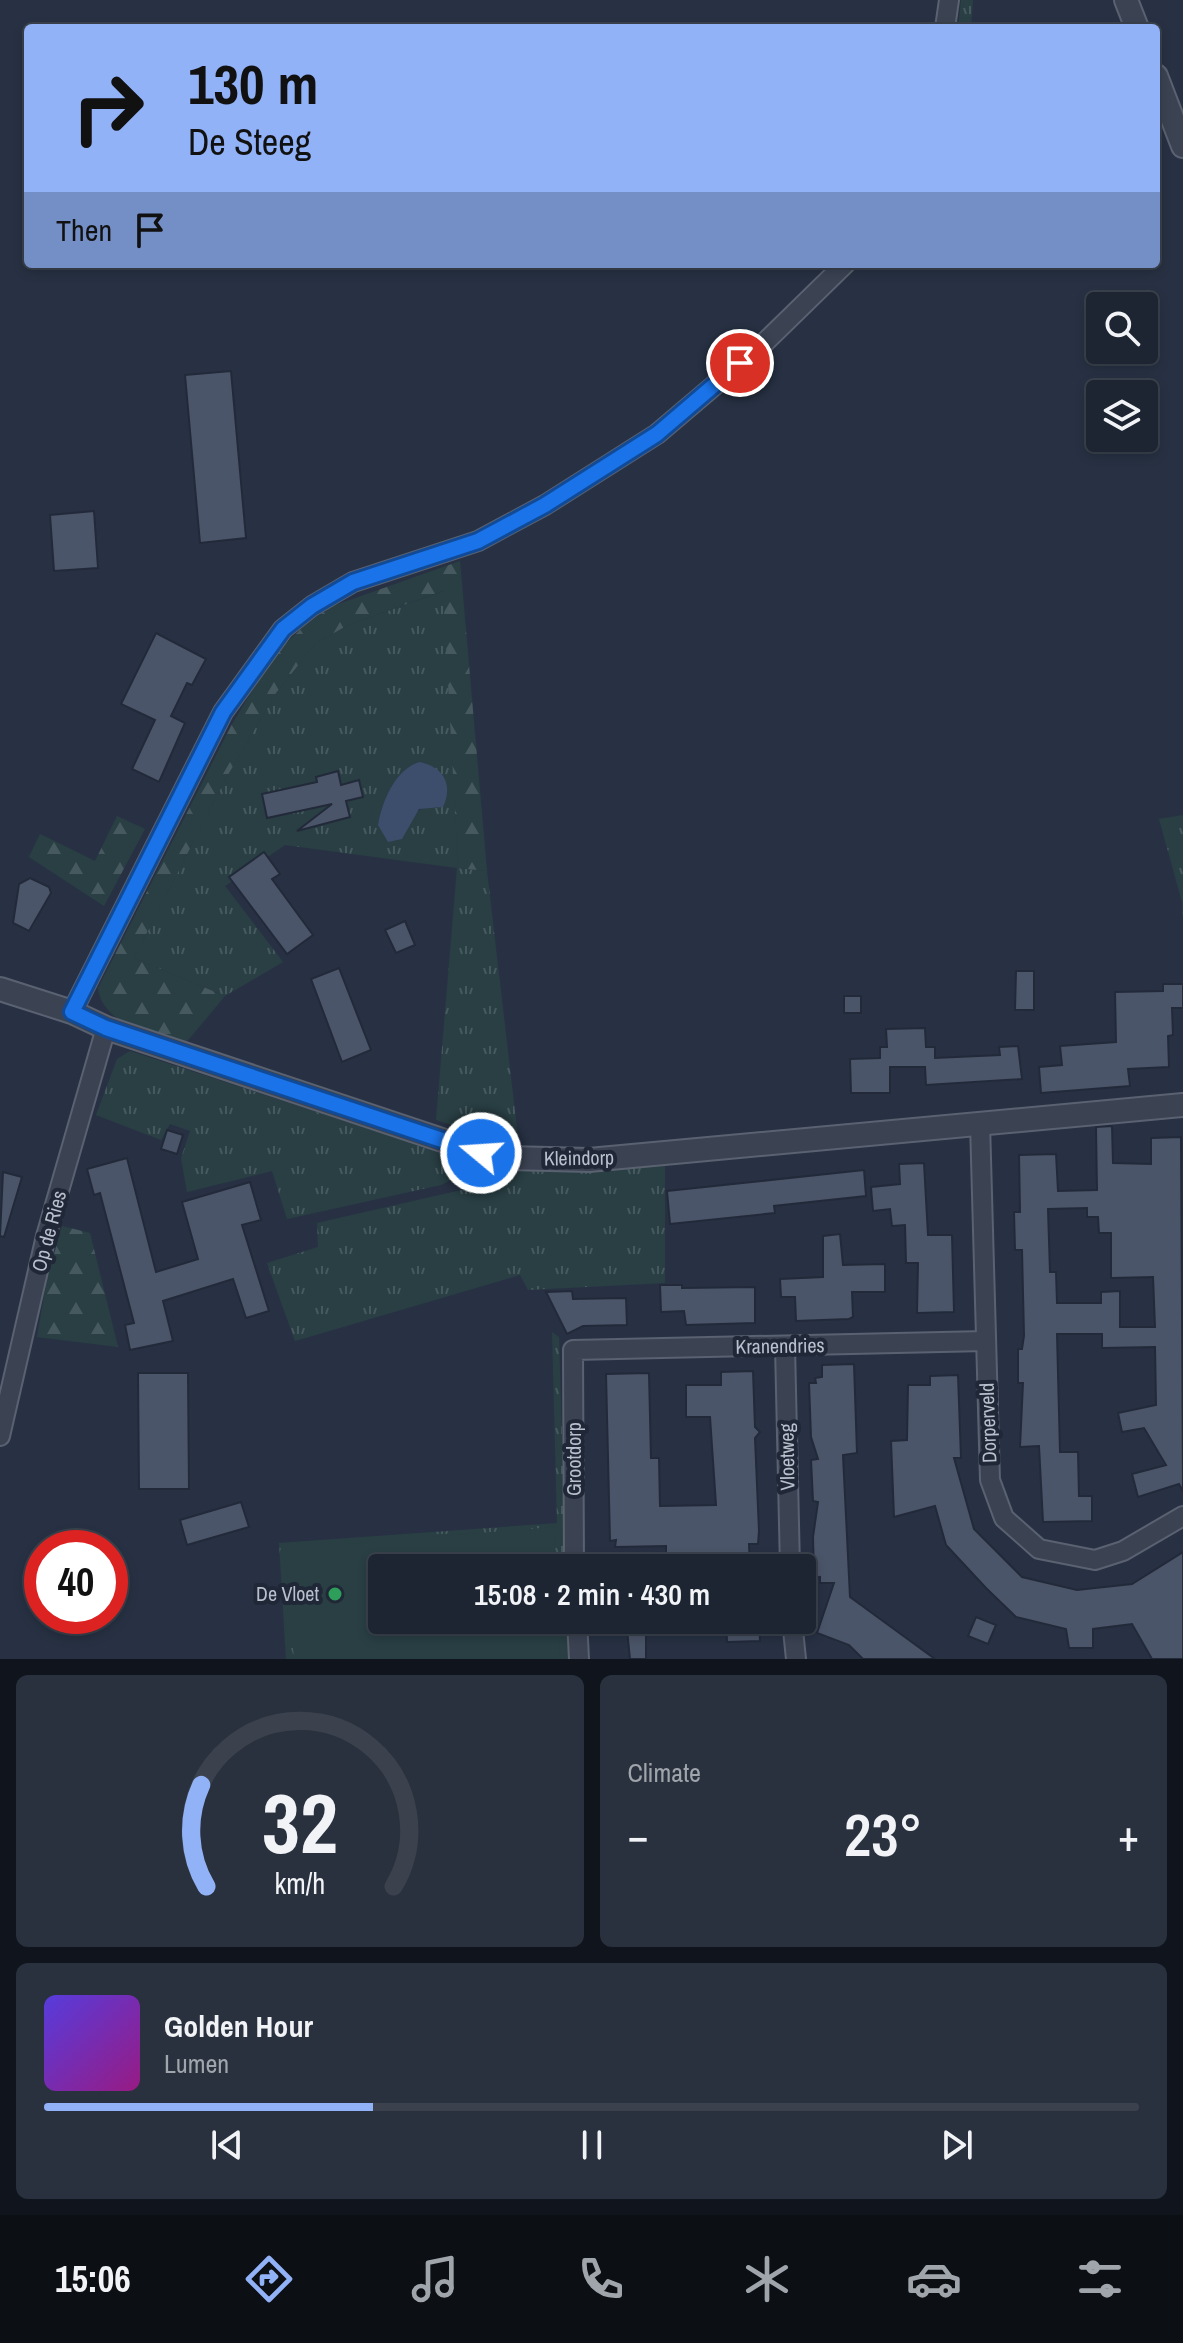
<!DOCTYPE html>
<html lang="en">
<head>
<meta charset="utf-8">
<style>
	:root { --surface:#1d2532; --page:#2a313e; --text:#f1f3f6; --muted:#a0a5ac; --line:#3b424d; --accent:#92b2f8 }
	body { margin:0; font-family:"Archivo Narrow",sans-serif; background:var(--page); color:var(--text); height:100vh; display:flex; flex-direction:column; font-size:30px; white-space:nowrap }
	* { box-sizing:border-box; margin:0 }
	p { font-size:26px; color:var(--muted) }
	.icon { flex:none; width:44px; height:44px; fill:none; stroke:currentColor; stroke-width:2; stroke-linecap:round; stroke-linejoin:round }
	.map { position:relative; height:1659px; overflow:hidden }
	.drawer { display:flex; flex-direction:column; gap:16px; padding:16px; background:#10141c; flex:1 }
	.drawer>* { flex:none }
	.guide { position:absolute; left:24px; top:24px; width:1136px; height:244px; border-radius:8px; box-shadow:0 4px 12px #0003,0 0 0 2px var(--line); background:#92b2f8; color:#111; overflow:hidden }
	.buttons { position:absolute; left:1086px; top:292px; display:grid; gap:16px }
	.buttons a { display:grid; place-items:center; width:72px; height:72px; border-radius:8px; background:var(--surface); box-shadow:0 4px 12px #0003,0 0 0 2px var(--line); font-size:40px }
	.speed { position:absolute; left:24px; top:1530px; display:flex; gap:16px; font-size:40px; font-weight:700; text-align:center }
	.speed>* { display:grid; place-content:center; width:104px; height:104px; border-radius:50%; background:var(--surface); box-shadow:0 4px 12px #0003,0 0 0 2px var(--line); line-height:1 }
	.speed .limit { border:12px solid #d22; background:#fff; color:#111 }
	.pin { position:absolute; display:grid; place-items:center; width:68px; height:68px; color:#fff; margin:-34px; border:4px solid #fff; border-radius:50%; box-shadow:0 2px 8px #0007 }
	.me { position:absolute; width:88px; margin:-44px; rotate:288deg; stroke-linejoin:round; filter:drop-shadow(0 0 6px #0008) }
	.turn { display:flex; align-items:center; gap:28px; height:168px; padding:0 32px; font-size:36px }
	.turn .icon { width:104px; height:104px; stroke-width:2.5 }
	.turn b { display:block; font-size:56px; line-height:68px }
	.then { display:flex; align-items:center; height:76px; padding:0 32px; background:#0003; gap:16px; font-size:30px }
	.big { font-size:60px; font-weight:600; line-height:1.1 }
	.drawer .tile { flex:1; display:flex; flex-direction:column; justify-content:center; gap:12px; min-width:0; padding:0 28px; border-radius:12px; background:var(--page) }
	.drawer .dial { align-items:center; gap:0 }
	.dial svg { height:208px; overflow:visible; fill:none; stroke:var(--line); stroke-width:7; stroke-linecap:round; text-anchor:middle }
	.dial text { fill:var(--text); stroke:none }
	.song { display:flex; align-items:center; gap:24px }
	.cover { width:96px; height:96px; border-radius:12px; background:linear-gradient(135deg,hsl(250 70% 55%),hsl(310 70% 35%)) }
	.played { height:8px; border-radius:4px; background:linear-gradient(90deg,var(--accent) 30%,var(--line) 30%) }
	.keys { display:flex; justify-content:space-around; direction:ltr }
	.heat { display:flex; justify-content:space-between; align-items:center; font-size:44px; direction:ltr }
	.drawer .tiles { flex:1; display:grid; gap:16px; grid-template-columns:1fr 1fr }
	.tile:last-child { grid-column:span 2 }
	.trip { position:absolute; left:368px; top:1554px; width:448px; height:80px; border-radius:8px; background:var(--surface); box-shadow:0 4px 12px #0003,0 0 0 2px var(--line); font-weight:600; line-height:80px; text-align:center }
	.menu { display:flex; height:128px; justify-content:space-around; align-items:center; background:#0c0f14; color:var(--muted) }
	.menu .icon { width:56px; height:56px }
	.menu .active { color:var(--accent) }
	.menu b { font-size:36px; color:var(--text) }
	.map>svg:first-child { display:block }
</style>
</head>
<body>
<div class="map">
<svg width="1183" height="1659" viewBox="0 0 1183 1659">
	<defs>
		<pattern id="grass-tufts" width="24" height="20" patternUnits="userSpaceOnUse" patternTransform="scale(2)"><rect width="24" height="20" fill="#293f44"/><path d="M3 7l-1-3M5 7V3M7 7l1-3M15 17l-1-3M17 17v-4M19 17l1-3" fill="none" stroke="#46595e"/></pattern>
		<pattern id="forest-firs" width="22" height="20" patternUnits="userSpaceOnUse" patternTransform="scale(2)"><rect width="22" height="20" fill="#293f44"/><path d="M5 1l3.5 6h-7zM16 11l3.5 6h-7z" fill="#46595e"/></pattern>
	</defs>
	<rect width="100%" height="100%" fill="#273143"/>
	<g fill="url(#grass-tufts)" fill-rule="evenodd">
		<path d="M961,0H973L971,28H958Z"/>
		<path d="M444,591L458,868L487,871L519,1146L436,1120L457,868L285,845L225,886L283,962L225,996L134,958L225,780L276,693L315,644L348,625ZM419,762L437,808L426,806L412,815L378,825C382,801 395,770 419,762Z"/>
		<path d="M1183,815V921L1182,902L1159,819Z"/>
		<path d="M130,1051L449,1155C461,1169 457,1178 441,1185L287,1219L272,1171L187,1192L181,1158L190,1131L170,1124L161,1140L96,1115L117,1059Z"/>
		<path d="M665,1164V1283L528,1290L520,1275L295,1341L267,1263L318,1247L317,1223L479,1186L489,1173L506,1168L552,1172Z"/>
		<path d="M552,1332L559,1337L566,1568H382V1620H568L570,1659H286L279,1543L557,1523Z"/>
	</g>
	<g fill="url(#forest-firs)">
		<path d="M460,561L487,871L458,868L443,591L348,625L315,644L276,693L225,780L134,958L225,996L184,1045C153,1033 103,1026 98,988L231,726L273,656L303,627L330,607Z"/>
		<path d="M117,816L145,829L104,906L29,857L40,834L95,861Z"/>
		<path d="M62,1226L90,1233L118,1347L37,1337L47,1279Z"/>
	</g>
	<path fill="#293f44" d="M554,1527L556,1568H382V1620H558L560,1659H294L285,1549Z"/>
	<path fill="#3d4d6c" d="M419,762C443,766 454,785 443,807L419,809L402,839L388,842L378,825C382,801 395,770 419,762Z"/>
	<g fill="#4b5569" stroke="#222a3a" stroke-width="2" fill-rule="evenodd">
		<path d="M231,371L246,538L200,543L185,375Z"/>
		<path d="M94,511L98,568L54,571L50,515Z"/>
		<path d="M156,633L206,659L192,685L187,683L171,716L185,723L159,782L132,769L155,720L121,704Z"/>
		<path d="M338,771L341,785L359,780L363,797L346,801L350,817L297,831L332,804L267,818L262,794L317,782L316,777Z"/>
		<path d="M264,852L280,874L272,879L313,935L287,954L229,877Z"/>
		<path d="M30,878L49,887L51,893L29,931L13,923L19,884Z"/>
		<path d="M405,921L415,945L396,953L385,930Z"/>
		<path d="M339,968L371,1050L342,1062L311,979Z"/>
		<path d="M1016,971H1034V1010H1015Z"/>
		<path d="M1163,984H1183V1008H1172L1173,1035L1168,1036L1169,1067L1128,1069L1130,1086L1041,1093L1039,1067L1062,1065L1060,1046L1116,1042L1115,992L1163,991Z"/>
		<rect x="844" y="996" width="17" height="17"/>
		<path d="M925,1028L926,1047H935V1058L1000,1055L999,1047L1018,1046L1022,1079L926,1085L925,1067H890V1093H851L850,1059L880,1058V1047H887L886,1029Z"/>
		<path d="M1112,1126L1113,1163L1151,1164V1138L1181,1137L1183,1491L1179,1484L1138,1497L1132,1474L1166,1465L1144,1428L1122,1432L1118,1413L1156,1405L1155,1347L1102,1348V1334H1057L1060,1452H1078L1079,1496H1092V1521L1043,1522L1039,1446L1020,1447L1023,1383H1018V1349H1022L1024,1336L1022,1250H1015L1014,1212H1020L1019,1155L1056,1154L1058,1191L1097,1190L1096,1127ZM1087,1208V1217H1098L1099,1233H1111V1278L1153,1277L1155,1327H1120V1291L1101,1292V1303H1057L1056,1272H1050L1048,1209Z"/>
		<path d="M167,1130L183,1135L177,1154L161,1149Z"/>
		<path d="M127,1158L156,1272L198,1259L182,1202L250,1182L261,1220L242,1225L269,1311L246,1318L233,1279L163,1301L173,1341L130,1350L125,1325L134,1323L100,1193L94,1195L87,1169Z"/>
		<path d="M924,1163L928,1235H952L954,1312L917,1313L918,1263H906L905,1225L892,1226L890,1209L873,1211L871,1187L900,1184L899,1164Z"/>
		<path d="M864,1170L866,1196L774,1206L775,1213L670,1224L667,1191Z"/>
		<path d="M3,1172L22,1177L4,1237L0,1236Z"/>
		<path d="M840,1234L843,1265L885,1264V1292H852L853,1317L849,1319L796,1321L795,1297H781L780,1279L823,1277V1236Z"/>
		<path d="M660,1285H682V1288L755,1287V1323L686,1325L684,1311L661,1312Z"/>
		<path d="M572,1291L573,1299L626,1298L627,1325L583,1326L567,1334L546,1292Z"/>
		<path d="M854,1364L857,1453L843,1455L850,1597L935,1659H863L849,1645L817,1633L834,1583H820V1577L814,1578L813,1537L818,1502L813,1501L811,1460L818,1459L811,1437L809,1383H816L815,1378L822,1377V1365Z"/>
		<path d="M753,1371L755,1427L760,1432L755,1438L759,1531L758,1544H749L750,1568H721L720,1554L666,1556V1546L615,1547L616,1540L610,1541L606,1374L649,1373L651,1458H659L660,1506L716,1505L710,1417H686V1385H721V1372Z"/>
		<path d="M138,1373H188L189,1489H139Z"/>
		<path d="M958,1375L961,1458H954L974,1529L1022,1577L1077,1590L1132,1584L1183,1552V1659H1152L1132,1624L1093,1629V1648H1069L1066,1629L1016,1617L986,1588L946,1545L935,1506L894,1517L891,1441L907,1440L908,1385H930V1376Z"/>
		<path d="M241,1502L249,1527L187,1545L180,1520Z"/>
		<path d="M976,1617L996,1625L988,1644L968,1636Z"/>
		<path d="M626,1620H646V1659H630Z"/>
		<path d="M726,1620H759L760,1641L727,1642Z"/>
	</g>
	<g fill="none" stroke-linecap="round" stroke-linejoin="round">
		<defs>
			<g id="minor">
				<path d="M945,28L949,0"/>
				<path d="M72,1012L223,712L283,629L312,606L353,582L478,541L545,505L657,434L761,346L845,264"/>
				<path d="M980,1123L990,1480L1004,1518L1039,1549L1095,1560L1123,1551L1183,1516"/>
				<path d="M785,1346L790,1568"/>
				<path d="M0,1436L46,1236L106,1028"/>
				<path d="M574,1568L573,1350L986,1341"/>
				<path d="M577,1620L579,1659"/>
				<path d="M792,1620L796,1659"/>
			</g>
			<g id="tertiary">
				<path d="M1126,0L1137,28"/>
				<path d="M1156,76L1183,146"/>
				<path d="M0,989L72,1012L106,1028L481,1153L507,1158L589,1160L1183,1105"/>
			</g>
		</defs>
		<use href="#minor" stroke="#5a6170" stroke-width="22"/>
		<use href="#tertiary" stroke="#5a6170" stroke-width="26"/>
		<use href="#minor" stroke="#3b4353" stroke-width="18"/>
		<use href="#tertiary" stroke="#3b4353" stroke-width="22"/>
	</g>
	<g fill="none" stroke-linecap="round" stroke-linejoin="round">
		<defs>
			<path id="route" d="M481,1153L106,1028L72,1012L223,712L283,629L312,606L353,582L478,541L545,505L657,434L740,363"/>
		</defs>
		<use href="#route" stroke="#114b97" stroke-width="20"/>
		<use href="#route" stroke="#1a73e8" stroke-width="14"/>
	</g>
	<circle fill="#2e9e5b" stroke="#202838" stroke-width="3" cx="335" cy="1594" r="8"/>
	<g text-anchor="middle" stroke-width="8" stroke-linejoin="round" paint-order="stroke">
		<g font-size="20" fill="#b9bfcc" stroke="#202838">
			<text transform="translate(579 1158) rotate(-1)" y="7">Kleindorp</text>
			<text transform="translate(49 1231) rotate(-75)" y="7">Op de Ries</text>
			<text transform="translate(780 1346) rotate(-1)" y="7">Kranendries</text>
			<text transform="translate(988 1423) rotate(-92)" y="7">Dorperveld</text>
			<text transform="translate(787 1457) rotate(-91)" y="7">Vloetweg</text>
			<text transform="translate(574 1459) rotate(-90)" y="7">Grootdorp</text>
		</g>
		<g font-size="20" fill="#b9bfcc" stroke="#202838" text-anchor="end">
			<text x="319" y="1601">De Vloet</text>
		</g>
	</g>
</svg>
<div class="buttons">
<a><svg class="icon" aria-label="search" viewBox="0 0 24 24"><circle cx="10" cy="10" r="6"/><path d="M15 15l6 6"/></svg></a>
<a><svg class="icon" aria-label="layers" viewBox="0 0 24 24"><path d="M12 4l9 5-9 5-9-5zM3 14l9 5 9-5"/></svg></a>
</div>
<div class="speed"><div class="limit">40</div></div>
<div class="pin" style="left:740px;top:363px;background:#d93025"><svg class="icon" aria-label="arrive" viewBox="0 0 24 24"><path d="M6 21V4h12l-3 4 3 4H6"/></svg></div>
<svg class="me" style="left:481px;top:1153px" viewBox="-20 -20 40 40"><circle r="17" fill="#1a73e8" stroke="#fff" stroke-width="3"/><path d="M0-11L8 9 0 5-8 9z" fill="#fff"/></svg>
<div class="trip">15:08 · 2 min · 430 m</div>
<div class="guide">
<div class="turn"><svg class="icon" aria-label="right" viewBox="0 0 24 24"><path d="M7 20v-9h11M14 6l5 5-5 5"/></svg><div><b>130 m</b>De Steeg</div></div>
<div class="then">Then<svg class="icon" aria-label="arrive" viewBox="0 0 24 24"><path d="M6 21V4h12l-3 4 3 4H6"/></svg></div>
</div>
</div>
<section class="drawer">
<div class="tiles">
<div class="tile dial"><svg viewBox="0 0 100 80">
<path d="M14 69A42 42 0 1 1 86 69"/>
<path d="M14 69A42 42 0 0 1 12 30" stroke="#92b2f8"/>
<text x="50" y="56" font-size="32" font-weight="700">32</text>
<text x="50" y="72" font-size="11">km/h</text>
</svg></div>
<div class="tile"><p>Climate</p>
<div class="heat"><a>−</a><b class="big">23°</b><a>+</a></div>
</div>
<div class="tile">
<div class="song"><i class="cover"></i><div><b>Golden Hour</b><p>Lumen</p></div></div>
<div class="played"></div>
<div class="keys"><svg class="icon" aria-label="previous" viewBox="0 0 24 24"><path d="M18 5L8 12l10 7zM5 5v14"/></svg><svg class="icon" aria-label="pause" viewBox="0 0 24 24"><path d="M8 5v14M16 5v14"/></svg><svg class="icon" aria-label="next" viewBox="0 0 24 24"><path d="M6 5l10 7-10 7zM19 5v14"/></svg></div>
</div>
</div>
</section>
<nav class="menu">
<b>15:06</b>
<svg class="icon active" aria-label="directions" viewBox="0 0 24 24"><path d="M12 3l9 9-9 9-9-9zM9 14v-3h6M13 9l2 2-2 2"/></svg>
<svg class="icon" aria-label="music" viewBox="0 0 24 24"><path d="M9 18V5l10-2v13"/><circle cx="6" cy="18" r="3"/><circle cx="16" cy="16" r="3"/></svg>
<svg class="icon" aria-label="phone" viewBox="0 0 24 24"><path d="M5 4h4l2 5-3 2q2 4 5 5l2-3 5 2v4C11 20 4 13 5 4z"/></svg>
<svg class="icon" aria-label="climate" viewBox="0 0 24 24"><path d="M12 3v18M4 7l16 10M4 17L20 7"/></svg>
<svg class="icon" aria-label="car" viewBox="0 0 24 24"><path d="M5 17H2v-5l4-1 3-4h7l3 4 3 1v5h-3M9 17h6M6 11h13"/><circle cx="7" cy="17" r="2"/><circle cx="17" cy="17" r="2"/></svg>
<svg class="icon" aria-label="filters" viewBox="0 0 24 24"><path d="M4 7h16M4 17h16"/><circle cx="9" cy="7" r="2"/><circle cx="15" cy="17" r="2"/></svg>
</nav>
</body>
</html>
